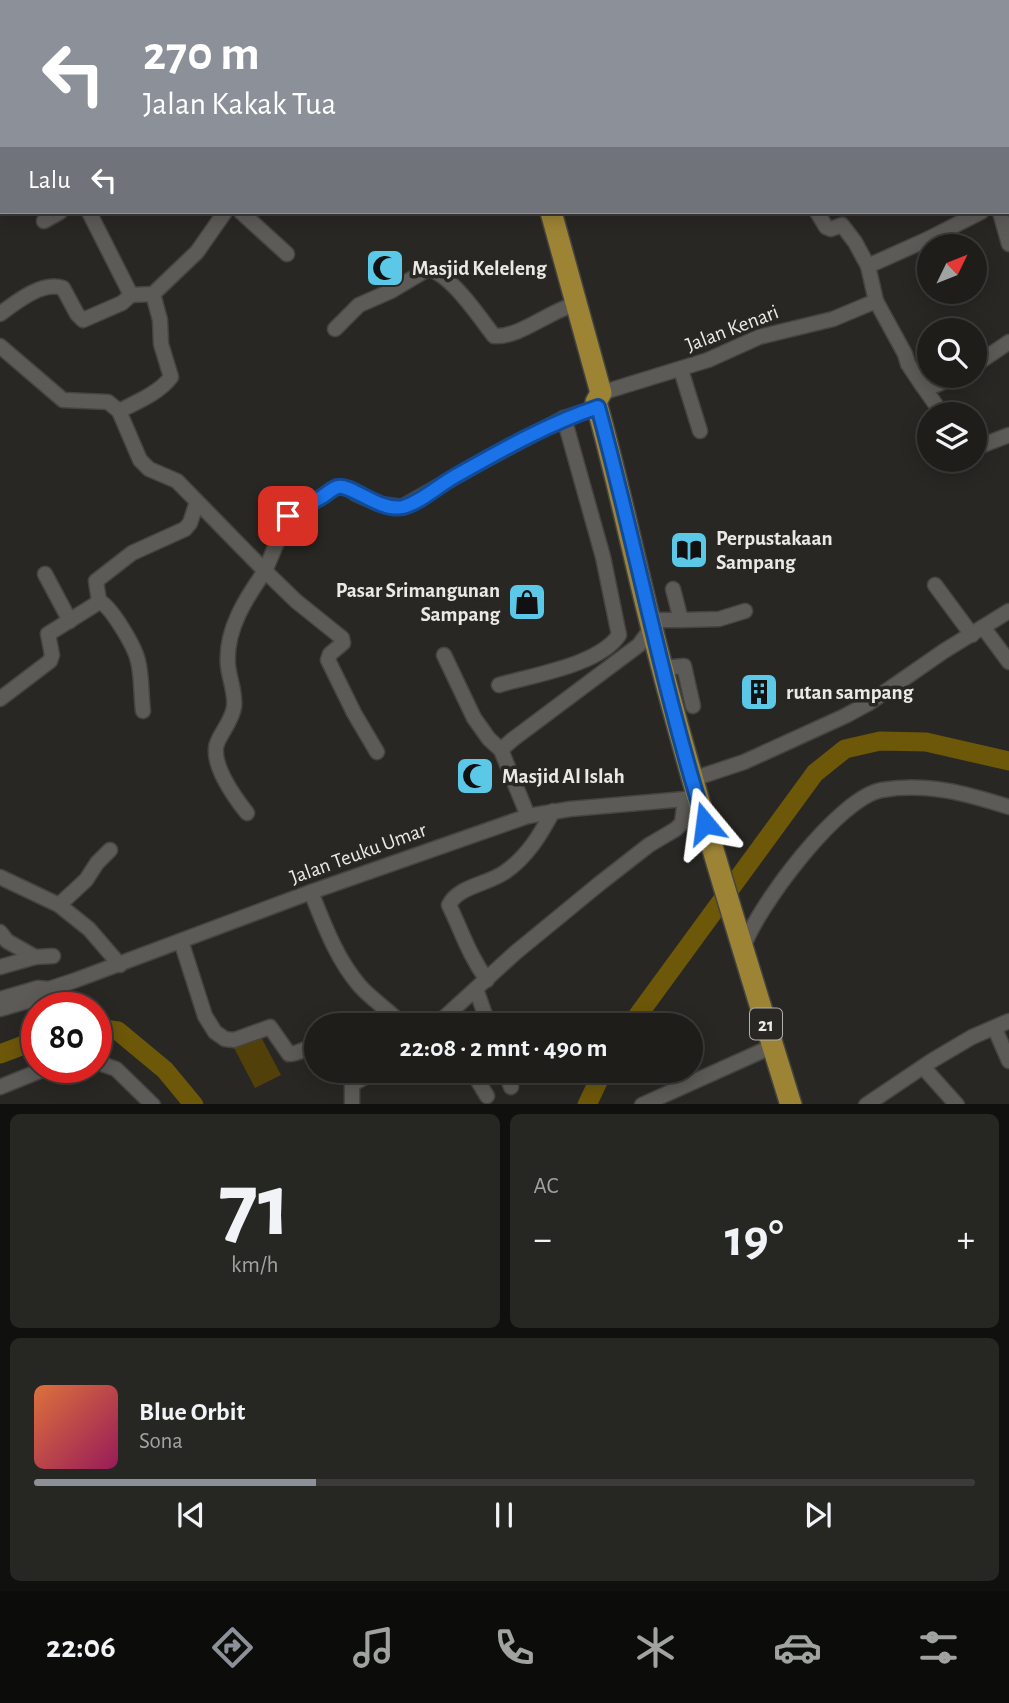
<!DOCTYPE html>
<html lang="id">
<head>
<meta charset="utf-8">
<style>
	:root { --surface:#1e1d1a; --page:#262623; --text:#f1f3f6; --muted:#a1a2a2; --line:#3c3b39; --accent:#8c9099 }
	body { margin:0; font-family:"Alegreya Sans",sans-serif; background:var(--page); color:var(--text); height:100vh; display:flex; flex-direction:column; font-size:26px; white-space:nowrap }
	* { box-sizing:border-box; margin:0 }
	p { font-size:23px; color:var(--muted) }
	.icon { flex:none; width:38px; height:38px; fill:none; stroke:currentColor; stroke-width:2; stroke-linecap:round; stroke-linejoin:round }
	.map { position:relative; height:1104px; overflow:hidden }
	.side { display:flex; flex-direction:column; gap:10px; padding:10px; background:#10100e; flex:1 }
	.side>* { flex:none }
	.top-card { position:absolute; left:0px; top:0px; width:1010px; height:214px; box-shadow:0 4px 18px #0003,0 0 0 2px var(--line); background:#8c9099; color:#fff; overflow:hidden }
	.needle { width:46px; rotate:47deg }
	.controls { position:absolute; left:917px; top:234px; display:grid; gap:14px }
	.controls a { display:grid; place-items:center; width:70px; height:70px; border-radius:50%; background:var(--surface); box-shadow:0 4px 18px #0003,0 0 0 2px var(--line); font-size:35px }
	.speed { position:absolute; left:21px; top:992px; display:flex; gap:14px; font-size:35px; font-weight:700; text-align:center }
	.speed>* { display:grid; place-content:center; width:91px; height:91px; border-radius:50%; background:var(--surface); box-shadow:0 4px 18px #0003,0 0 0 2px var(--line); line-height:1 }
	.speed .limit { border:10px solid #d22; background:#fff; color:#111 }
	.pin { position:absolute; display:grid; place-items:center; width:60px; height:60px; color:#fff; margin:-30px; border-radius:14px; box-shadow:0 4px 10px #0006 }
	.me { position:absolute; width:77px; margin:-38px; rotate:344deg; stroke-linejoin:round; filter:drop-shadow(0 0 5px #0008) }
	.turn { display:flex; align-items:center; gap:24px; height:147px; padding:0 28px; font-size:32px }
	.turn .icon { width:91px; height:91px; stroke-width:2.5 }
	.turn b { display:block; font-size:49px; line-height:60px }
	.then { display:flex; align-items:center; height:66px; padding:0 28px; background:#0003; gap:14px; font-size:26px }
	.big { font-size:52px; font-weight:700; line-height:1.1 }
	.side .widget { flex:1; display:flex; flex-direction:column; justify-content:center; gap:10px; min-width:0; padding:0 24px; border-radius:10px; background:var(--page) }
	.side .dial { align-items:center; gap:0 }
	.dial b { font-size:91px; line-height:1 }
	.song { display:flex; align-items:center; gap:21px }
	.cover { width:84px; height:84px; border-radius:10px; background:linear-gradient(135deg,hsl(20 70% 55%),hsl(330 70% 35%)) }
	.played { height:7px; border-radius:4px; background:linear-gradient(90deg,var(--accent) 30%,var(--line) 30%) }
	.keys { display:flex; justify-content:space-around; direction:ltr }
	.heat { display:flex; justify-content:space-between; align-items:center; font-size:38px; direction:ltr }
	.side .tiles { flex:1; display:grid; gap:10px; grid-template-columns:1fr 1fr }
	.widget:last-child { grid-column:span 2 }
	.trip { position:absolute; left:304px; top:1013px; width:399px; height:70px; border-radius:35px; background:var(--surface); box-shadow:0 4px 18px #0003,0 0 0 2px var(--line); font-weight:700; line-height:70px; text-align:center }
	.tab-bar { display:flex; height:112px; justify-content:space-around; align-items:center; background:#0c0c0a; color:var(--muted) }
	.tab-bar .icon { width:49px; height:49px }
	.tab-bar .active { color:var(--accent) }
	.tab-bar b { font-size:32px; color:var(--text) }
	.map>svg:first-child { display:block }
</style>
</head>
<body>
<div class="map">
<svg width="1009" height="1105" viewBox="0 0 1009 1105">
	<rect width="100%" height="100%" fill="#282723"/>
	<path fill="#514009" d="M259,1033L281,1075L255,1088L233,1046Z"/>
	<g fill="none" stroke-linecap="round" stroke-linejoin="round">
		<g stroke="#6d5709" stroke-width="19">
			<path d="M630,1026L815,773L845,749L880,741L926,742L1009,761"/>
			<path d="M96,1028L118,1031L165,1070L194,1105"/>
			<path d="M0,1054L37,1040"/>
			<path d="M587,1105L603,1071"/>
		</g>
		<defs>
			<g id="minor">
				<path d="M30,0L31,2"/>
				<path d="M170,0V2"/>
				<path d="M692,0L693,2"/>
				<path d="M245,2L248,0"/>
				<path d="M548,2L556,0"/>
				<path d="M0,25H2"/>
				<path d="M0,88L2,87"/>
				<path d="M89,212L131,295"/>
				<path d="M241,212L287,254"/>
				<path d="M817,212L826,227L831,229L842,225L855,242L868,266L876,301L905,354L908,364L922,385H936L955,376"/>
				<path d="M1000,212L1009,244"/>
				<path d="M44,221L60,212"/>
				<path d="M868,266L926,240L981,212"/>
				<path d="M0,314C16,302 42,281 63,288L77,314L83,320L122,303L131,295L153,294L197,252L225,212"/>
				<path d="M335,329L359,305L391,291L428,269C451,274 480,318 494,336C519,338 551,310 576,304"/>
				<path d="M0,346L63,400L108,402L119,411L140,460L149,469L177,481L265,571L288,516L295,509L320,498L337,487L348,488L356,494L379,504L402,507L476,465L564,418L598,407"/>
				<path d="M975,365L1009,342"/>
				<path d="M681,370L700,431"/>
				<path d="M922,385L943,415"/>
				<path d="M601,393L708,360L759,337L833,319L876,301"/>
				<path d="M119,411C137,402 159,393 171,377L161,344L160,320L153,294"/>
				<path d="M975,448L1009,435"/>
				<path d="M45,574L70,621"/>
				<path d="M935,585L972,635"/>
				<path d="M99,601C111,606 135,647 138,661C142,677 141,695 143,711"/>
				<path d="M650,620H681L673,589"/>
				<path d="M681,620L719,619L745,611"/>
				<path d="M983,627L1009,662"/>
				<path d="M444,655L474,718L489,739L501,750L528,816"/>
				<path d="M663,668L684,666L693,706"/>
				<path d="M499,685C533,675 599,665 619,635L603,557L564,418"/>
				<path d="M0,699L50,661L52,655L48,634L96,604L99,601L96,581L132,553L185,529L190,523L197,502"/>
				<path d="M501,750L512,740L639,645L652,627"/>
				<path d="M693,779L744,762L845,716L869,703L944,651L1009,611"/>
				<path d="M247,813C235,798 208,761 218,741C223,730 232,720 234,707C236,694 229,678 228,665C225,630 246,598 265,571L296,601L342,638L343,643L330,654L328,660L354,713L377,752"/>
				<path d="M0,877L59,905L89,929L120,965"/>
				<path d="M311,892C324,924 336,958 359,985C372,1000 390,1011 404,1026"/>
				<path d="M59,905L86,880L97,863L110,850"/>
				<path d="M0,932L7,941L35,957L53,956"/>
				<path d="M181,941L205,1016L215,1032L225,1039L234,1040L270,1027L289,1054C300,1054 306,1046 317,1047"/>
				<path d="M743,948C757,907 839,797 882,790C926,782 968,794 1009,807"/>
				<path d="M0,967L35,957"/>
				<path d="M487,980C469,955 462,932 449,905C458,886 489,884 505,872C527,857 541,834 553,811"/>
				<path d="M476,989L489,1026"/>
				<path d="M0,999L38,988L49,989L76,980L311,892L528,816L570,809L685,799L698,800"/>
				<path d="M0,1009L41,997L49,989"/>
				<path d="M435,1026L515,953L599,884L649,845L676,829L682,823L685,799"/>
				<path d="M995,1029L1009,1061"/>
				<path d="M96,1062L116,1069L153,1105"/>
				<path d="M923,1067L957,1105"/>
				<path d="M340,1071L352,1081H358L375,1071"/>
				<path d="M472,1071L487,1096"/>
				<path d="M505,1071L511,1087"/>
				<path d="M352,1081V1105"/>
				<path d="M0,1087L47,1068"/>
				<path d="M642,1105L773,1046"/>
				<path d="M866,1105L933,1060L972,1037L1009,1021"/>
			</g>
			<g id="highway">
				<path d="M494,0V2"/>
				<path d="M551,212L601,393L596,402C616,473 631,545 649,617C690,781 741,943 791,1105"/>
			</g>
		</defs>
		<use href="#minor" stroke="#454440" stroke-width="17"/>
		<use href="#highway" stroke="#454440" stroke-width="24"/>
		<use href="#minor" stroke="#5c5b57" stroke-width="14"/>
		<use href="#highway" stroke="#9d8435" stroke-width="21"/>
	</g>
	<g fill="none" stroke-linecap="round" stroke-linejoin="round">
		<defs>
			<path id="route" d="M288,516C298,507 309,505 320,498C326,495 332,488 338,487C351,484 380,512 403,507C421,502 438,486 454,477C500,451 547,424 598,407C636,545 662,686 705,823"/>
		</defs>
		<use href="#route" stroke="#114b97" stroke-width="18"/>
		<use href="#route" stroke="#1a73e8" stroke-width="12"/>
	</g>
	<defs>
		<symbol id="mosque-square" viewBox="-11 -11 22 22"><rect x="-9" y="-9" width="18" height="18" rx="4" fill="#5bc8e7" stroke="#282723"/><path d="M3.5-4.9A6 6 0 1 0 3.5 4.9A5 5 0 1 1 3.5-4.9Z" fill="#111"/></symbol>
		<symbol id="library-square" viewBox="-11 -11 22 22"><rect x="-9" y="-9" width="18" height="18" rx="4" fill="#5bc8e7" stroke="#282723"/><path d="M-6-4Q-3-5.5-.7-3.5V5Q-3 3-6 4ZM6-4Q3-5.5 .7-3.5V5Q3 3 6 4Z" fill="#111"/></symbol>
		<symbol id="shop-square" viewBox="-11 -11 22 22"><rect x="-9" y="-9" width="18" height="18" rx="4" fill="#5bc8e7" stroke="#282723"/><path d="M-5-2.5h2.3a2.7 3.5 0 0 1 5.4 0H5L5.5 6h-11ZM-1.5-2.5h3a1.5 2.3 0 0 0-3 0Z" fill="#111"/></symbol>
		<symbol id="building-square" viewBox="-11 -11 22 22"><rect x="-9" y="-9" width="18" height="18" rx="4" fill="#5bc8e7" stroke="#282723"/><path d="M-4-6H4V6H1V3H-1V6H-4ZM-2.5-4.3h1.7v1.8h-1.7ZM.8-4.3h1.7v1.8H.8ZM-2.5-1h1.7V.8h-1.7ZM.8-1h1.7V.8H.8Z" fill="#111"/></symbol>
	</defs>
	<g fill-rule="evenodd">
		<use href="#mosque-square" x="363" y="246" width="44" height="44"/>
		<use href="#library-square" x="667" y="528" width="44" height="44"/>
		<use href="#shop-square" x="505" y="580" width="44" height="44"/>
		<use href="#building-square" x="737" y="670" width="44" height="44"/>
		<use href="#mosque-square" x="453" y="754" width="44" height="44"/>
	</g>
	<g text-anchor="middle" stroke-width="7" stroke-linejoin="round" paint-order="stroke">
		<rect fill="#282723" stroke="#b0afac" stroke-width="2" x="750" y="1008.5" width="32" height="31" rx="5"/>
		<g font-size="19" font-weight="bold" fill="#eae9e6">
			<text x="766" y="1031">21</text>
		</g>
		<g font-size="21" font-weight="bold" fill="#eae9e6" stroke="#282723" text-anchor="start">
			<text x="412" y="275">Masjid Keleleng</text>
			<text x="716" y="545">Perpustakaan<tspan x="716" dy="24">Sampang</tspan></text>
			<text x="500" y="597" text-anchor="end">Pasar Srimangunan<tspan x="500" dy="24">Sampang</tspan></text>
			<text x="786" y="699">rutan sampang</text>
			<text x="502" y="783">Masjid Al Islah</text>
		</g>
		<g font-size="21" fill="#eae9e6" stroke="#282723">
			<text transform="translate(732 328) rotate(-21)" y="7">Jalan Kenari</text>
			<text transform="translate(358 853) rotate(-20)" y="7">Jalan Teuku Umar</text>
		</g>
	</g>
</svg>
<div class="controls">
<a><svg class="needle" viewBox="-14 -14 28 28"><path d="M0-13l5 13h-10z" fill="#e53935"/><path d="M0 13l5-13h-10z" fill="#a1a2a2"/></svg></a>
<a><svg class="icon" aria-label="search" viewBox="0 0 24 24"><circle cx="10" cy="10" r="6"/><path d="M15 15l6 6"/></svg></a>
<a><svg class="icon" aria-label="layers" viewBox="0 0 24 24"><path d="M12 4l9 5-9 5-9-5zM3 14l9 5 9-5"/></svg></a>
</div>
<div class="speed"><div class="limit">80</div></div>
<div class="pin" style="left:288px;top:516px;background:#d93025"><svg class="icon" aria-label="arrive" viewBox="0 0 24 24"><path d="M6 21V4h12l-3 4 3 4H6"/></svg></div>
<svg class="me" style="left:705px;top:823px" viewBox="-20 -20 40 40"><path d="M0-17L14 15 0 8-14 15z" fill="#1a73e8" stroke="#fff" stroke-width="4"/></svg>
<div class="trip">22:08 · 2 mnt · 490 m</div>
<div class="top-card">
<div class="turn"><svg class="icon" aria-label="left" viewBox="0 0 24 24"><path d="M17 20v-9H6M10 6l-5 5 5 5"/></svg><div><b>270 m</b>Jalan Kakak Tua</div></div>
<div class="then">Lalu<svg class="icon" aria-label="left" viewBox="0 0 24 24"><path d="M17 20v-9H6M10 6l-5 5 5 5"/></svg></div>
</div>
</div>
<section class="side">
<div class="tiles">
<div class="widget dial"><b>71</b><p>km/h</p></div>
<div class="widget"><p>AC</p>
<div class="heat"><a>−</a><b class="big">19°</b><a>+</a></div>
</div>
<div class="widget">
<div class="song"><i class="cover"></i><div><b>Blue Orbit</b><p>Sona</p></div></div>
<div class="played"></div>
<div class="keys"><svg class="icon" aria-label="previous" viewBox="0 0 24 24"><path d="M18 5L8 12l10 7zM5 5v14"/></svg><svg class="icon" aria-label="pause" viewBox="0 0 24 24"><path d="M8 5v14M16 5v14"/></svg><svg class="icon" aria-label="next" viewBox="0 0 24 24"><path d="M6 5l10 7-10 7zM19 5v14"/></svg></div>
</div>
</div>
</section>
<nav class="tab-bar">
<b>22:06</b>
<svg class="icon active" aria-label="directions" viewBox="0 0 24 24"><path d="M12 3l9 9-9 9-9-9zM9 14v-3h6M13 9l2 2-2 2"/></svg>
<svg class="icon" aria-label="music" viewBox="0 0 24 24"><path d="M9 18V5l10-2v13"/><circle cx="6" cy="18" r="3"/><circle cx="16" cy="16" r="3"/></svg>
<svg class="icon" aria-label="phone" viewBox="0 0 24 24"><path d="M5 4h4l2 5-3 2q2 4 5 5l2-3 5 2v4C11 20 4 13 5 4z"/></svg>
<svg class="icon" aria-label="climate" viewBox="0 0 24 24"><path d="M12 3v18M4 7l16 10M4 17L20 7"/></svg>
<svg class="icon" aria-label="car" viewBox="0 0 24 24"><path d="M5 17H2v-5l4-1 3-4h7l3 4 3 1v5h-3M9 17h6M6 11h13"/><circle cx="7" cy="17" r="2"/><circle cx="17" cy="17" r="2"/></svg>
<svg class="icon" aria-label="filters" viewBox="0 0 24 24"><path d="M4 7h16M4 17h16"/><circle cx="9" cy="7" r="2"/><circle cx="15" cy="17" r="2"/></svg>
</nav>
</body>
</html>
